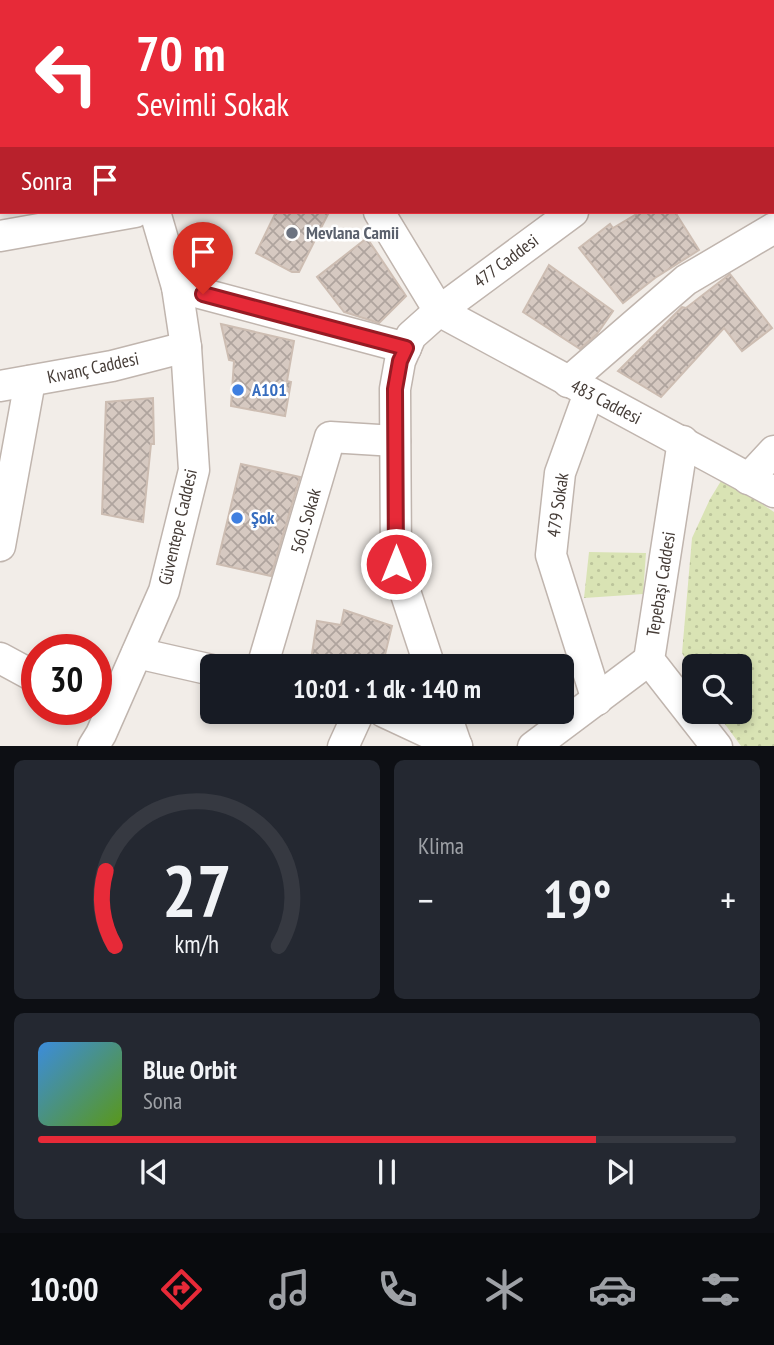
<!DOCTYPE html>
<html lang="tr">
<head>
<meta charset="utf-8">
<style>
	:root { --surface:#171b24; --page:#242831; --text:#f1f3f6; --muted:#9ea1a6; --line:#363941; --accent:#e72a38 }
	body { margin:0; font-family:"PT Sans Narrow",sans-serif; background:var(--page); color:var(--text); height:100vh; display:flex; flex-direction:column; font-size:26px; white-space:nowrap }
	* { box-sizing:border-box; margin:0 }
	p { font-size:23px; color:var(--muted) }
	.icon { flex:none; width:38px; height:38px; fill:none; stroke:currentColor; stroke-width:2; stroke-linecap:round; stroke-linejoin:round }
	.map { position:relative; height:746px; overflow:hidden }
	.details { display:flex; flex-direction:column; gap:14px; padding:14px; background:#0d0f14; flex:1 }
	.details>* { flex:none }
	.hud { position:absolute; left:0px; top:0px; width:775px; height:214px; box-shadow:0 4px 10px #0003; background:#e72a38; color:#fff; overflow:hidden }
	.fabs { position:absolute; left:682px; top:654px; display:grid; gap:14px }
	.fabs a { display:grid; place-items:center; width:70px; height:70px; border-radius:10px; background:var(--surface); box-shadow:0 4px 10px #0003; font-size:35px }
	.speed { position:absolute; left:21px; top:634px; display:flex; gap:14px; font-size:35px; font-weight:700; text-align:center }
	.speed>* { display:grid; place-content:center; width:91px; height:91px; border-radius:50%; background:var(--surface); box-shadow:0 4px 10px #0003; line-height:1 }
	.speed .limit { border:10px solid #d22; background:#fff; color:#111 }
	.pin { position:absolute; display:grid; place-items:center; width:60px; height:60px; color:#fff; margin:-72px -30px; border-radius:50% 50% 50% 0; rotate:-45deg; box-shadow:0 0 7px #0007 }
	.pin .icon { rotate:45deg }
	.me { position:absolute; width:77px; margin:-38px; rotate:0deg; stroke-linejoin:round; filter:drop-shadow(0 0 5px #0008) }
	.turn { display:flex; align-items:center; gap:24px; height:147px; padding:0 21px; font-size:32px }
	.turn .icon { width:91px; height:91px; stroke-width:2.5 }
	.turn b { display:block; font-size:49px; line-height:60px }
	.then { display:flex; align-items:center; height:66px; padding:0 21px; background:#0003; gap:14px; font-size:26px }
	.big { font-size:52px; font-weight:700; line-height:1.1 }
	.details .tile { flex:1; display:flex; flex-direction:column; justify-content:center; gap:10px; min-width:0; padding:0 24px; border-radius:10px; background:var(--page) }
	.details .dial { align-items:center; gap:0 }
	.dial svg { height:182px; overflow:visible; fill:none; stroke:var(--line); stroke-width:7; stroke-linecap:round; text-anchor:middle }
	.dial text { fill:var(--text); stroke:none }
	.song { display:flex; align-items:center; gap:21px }
	.cover { width:84px; height:84px; border-radius:10px; background:linear-gradient(135deg,hsl(210 70% 55%),hsl(90 70% 35%)) }
	.played { height:7px; border-radius:4px; background:linear-gradient(90deg,var(--accent) 80%,var(--line) 80%) }
	.keys { display:flex; justify-content:space-around; direction:ltr }
	.heat { display:flex; justify-content:space-between; align-items:center; font-size:38px; direction:ltr }
	.details .tiles { flex:1; display:grid; gap:14px; grid-template-columns:1fr 1fr }
	.tile:last-child { grid-column:span 2 }
	.trip { position:absolute; left:200px; top:654px; width:374px; height:70px; border-radius:10px; background:var(--surface); box-shadow:0 4px 10px #0003; font-weight:700; line-height:70px; text-align:center }
	.tabs { display:flex; height:112px; justify-content:space-around; align-items:center; background:#090b0e; color:var(--muted) }
	.tabs .icon { width:49px; height:49px }
	.tabs .current { color:var(--accent) }
	.tabs b { font-size:32px; color:var(--text) }
	.map>svg:first-child { display:block }
</style>
</head>
<body>
<div class="map">
<svg width="774" height="747" viewBox="0 0 774 747">
	<defs>
		<pattern id="park-dots" width="8" height="8" patternUnits="userSpaceOnUse" patternTransform="scale(1.75)"><rect width="8" height="8" fill="#d9e3b4"/><path d="M2 2h.1M6 6h.1" fill="none" stroke="#bcc49b" stroke-width="1.8" stroke-linecap="round"/></pattern>
		<pattern id="building-cross-hatch" width="8" height="8" patternUnits="userSpaceOnUse" patternTransform="scale(1.75)"><rect width="8" height="8" fill="#d6c9c1"/><path d="M0 0l8 8M0 8l8-8" fill="none" stroke="#afa49e"/></pattern>
	</defs>
	<rect width="100%" height="100%" fill="#f2ede8"/>
	<g fill="url(#park-dots)">
		<path d="M721,481L753,498L774,512V746H741L716,712H740V667H695V675L682,653L692,538L710,499Z"/>
		<path d="M589,552L646,553L643,594L584,598Z"/>
	</g>
	<g fill="url(#building-cross-hatch)" stroke="#cdbdb2" stroke-width="2">
		<path d="M276,212H329L299,272H292L256,253Z"/>
		<path d="M640,212H675L699,250L655,278L623,303L579,248L610,224L613,228Z"/>
		<path d="M367,238L406,296L379,323L344,312L317,277Z"/>
		<path d="M549,265L613,311L597,334L580,349L523,312Z"/>
		<path d="M730,274L772,328L742,351L724,328L661,397L618,371L682,307L686,308Z"/>
		<path d="M221,324L294,341L287,381L291,382L285,416L231,406L234,361L229,360Z"/>
		<path d="M153,398L154,444H151L143,522L102,514L106,402Z"/>
		<path d="M241,464L300,477L271,576L217,564Z"/>
		<path d="M344,610L392,626L382,667H310L317,621L341,625Z"/>
	</g>
	<g fill="none" stroke-linecap="round" stroke-linejoin="round">
		<defs>
			<g id="minor">
				<path d="M616,2L620,0"/>
				<path d="M0,123H2"/>
				<path d="M379,212L439,311L774,492"/>
				<path d="M0,236L135,212"/>
				<path d="M177,287L406,348"/>
				<path d="M568,382L686,280L774,228"/>
				<path d="M0,386L112,366L186,347"/>
				<path d="M589,393L560,473L551,555L597,700"/>
				<path d="M683,441L649,660L717,747"/>
				<path d="M748,479L774,451"/>
				<path d="M0,546L30,381"/>
				<path d="M137,653L212,670"/>
				<path d="M0,658L37,678"/>
				<path d="M262,667L330,437L395,441"/>
				<path d="M430,667L396,564L395,389L400,361L411,336L439,311L573,212"/>
				<path d="M384,712L457,746"/>
				<path d="M445,712L457,747"/>
				<path d="M93,747L101,734L164,591L194,470L186,347L177,287L155,212"/>
				<path d="M343,747L359,712"/>
				<path d="M533,747L649,660"/>
			</g>
			<g id="major">
				<path d="M31,0V2"/>
				<path d="M78,0L79,2"/>
				<path d="M488,2L492,0"/>
				<path d="M541,2L544,0"/>
			</g>
		</defs>
		<use href="#minor" stroke="#c0b5ae" stroke-width="33"/>
		<use href="#major" stroke="#d9a16f" stroke-width="42"/>
		<use href="#minor" stroke="#fff" stroke-width="30"/>
		<use href="#major" stroke="#f5c99e" stroke-width="38"/>
	</g>
	<g fill="none" stroke-linecap="round" stroke-linejoin="round">
		<defs>
			<path id="route" d="M203,294L406,348L400,361L395,389L396,564"/>
		</defs>
		<use href="#route" stroke="#961b24" stroke-width="18"/>
		<use href="#route" stroke="#e72a38" stroke-width="12"/>
	</g>
	<circle fill="#6b7280" stroke="#fff" stroke-width="2.5" cx="292" cy="233" r="7"/>
	<g fill="#3f7fe0" stroke="#fff" stroke-width="2.5">
		<circle cx="238" cy="390" r="7"/>
		<circle cx="237" cy="518" r="7"/>
	</g>
	<g text-anchor="middle" stroke-width="5" stroke-linejoin="round" paint-order="stroke">
		<g font-size="18" font-weight="bold" fill="#5b616d" stroke="#fff" text-anchor="start">
			<text x="306" y="239">Mevlana Camii</text>
		</g>
		<g font-size="18" fill="#453c37" stroke="#fff">
			<text transform="translate(506 261) rotate(-37)" y="6">477 Caddesi</text>
			<text transform="translate(93 368) rotate(-12)" y="6">Kıvanç Caddesi</text>
			<text transform="translate(606 402) rotate(27)" y="6">483 Caddesi</text>
			<text transform="translate(558 505) rotate(-82)" y="6">479 Sokak</text>
			<text transform="translate(306 521) rotate(-74)" y="6">560. Sokak</text>
			<text transform="translate(178 527) rotate(-77)" y="6">Güventepe Caddesi</text>
			<text transform="translate(661 584) rotate(-81)" y="6">Tepebaşı Caddesi</text>
		</g>
		<g font-size="18" font-weight="bold" fill="#366cbe" stroke="#fff" text-anchor="start">
			<text x="252" y="396">A101</text>
			<text x="251" y="524">Şok</text>
		</g>
	</g>
</svg>
<div class="fabs">
<a><svg class="icon" aria-label="search" viewBox="0 0 24 24"><circle cx="10" cy="10" r="6"/><path d="M15 15l6 6"/></svg></a>
</div>
<div class="speed"><div class="limit">30</div></div>
<div class="pin" style="left:203px;top:294px;background:#d93025"><svg class="icon" aria-label="arrive" viewBox="0 0 24 24"><path d="M6 21V4h12l-3 4 3 4H6"/></svg></div>
<svg class="me" style="left:396px;top:564px" viewBox="-20 -20 40 40"><circle r="17" fill="#e72a38" stroke="#fff" stroke-width="3"/><path d="M0-11L8 9 0 5-8 9z" fill="#fff"/></svg>
<div class="trip">10:01 · 1 dk · 140 m</div>
<div class="hud">
<div class="turn"><svg class="icon" aria-label="left" viewBox="0 0 24 24"><path d="M17 20v-9H6M10 6l-5 5 5 5"/></svg><div><b>70 m</b>Sevimli Sokak</div></div>
<div class="then">Sonra<svg class="icon" aria-label="arrive" viewBox="0 0 24 24"><path d="M6 21V4h12l-3 4 3 4H6"/></svg></div>
</div>
</div>
<section class="details">
<div class="tiles">
<div class="tile dial"><svg viewBox="0 0 100 80">
<path d="M14 69A42 42 0 1 1 86 69"/>
<path d="M14 69A42 42 0 0 1 10 36" stroke="#e72a38"/>
<text x="50" y="56" font-size="32" font-weight="700">27</text>
<text x="50" y="72" font-size="11">km/h</text>
</svg></div>
<div class="tile"><p>Klima</p>
<div class="heat"><a>−</a><b class="big">19°</b><a>+</a></div>
</div>
<div class="tile">
<div class="song"><i class="cover"></i><div><b>Blue Orbit</b><p>Sona</p></div></div>
<div class="played"></div>
<div class="keys"><svg class="icon" aria-label="previous" viewBox="0 0 24 24"><path d="M18 5L8 12l10 7zM5 5v14"/></svg><svg class="icon" aria-label="pause" viewBox="0 0 24 24"><path d="M8 5v14M16 5v14"/></svg><svg class="icon" aria-label="next" viewBox="0 0 24 24"><path d="M6 5l10 7-10 7zM19 5v14"/></svg></div>
</div>
</div>
</section>
<nav class="tabs">
<b>10:00</b>
<svg class="icon current" aria-label="directions" viewBox="0 0 24 24"><path d="M12 3l9 9-9 9-9-9zM9 14v-3h6M13 9l2 2-2 2"/></svg>
<svg class="icon" aria-label="music" viewBox="0 0 24 24"><path d="M9 18V5l10-2v13"/><circle cx="6" cy="18" r="3"/><circle cx="16" cy="16" r="3"/></svg>
<svg class="icon" aria-label="phone" viewBox="0 0 24 24"><path d="M5 4h4l2 5-3 2q2 4 5 5l2-3 5 2v4C11 20 4 13 5 4z"/></svg>
<svg class="icon" aria-label="climate" viewBox="0 0 24 24"><path d="M12 3v18M4 7l16 10M4 17L20 7"/></svg>
<svg class="icon" aria-label="car" viewBox="0 0 24 24"><path d="M5 17H2v-5l4-1 3-4h7l3 4 3 1v5h-3M9 17h6M6 11h13"/><circle cx="7" cy="17" r="2"/><circle cx="17" cy="17" r="2"/></svg>
<svg class="icon" aria-label="filters" viewBox="0 0 24 24"><path d="M4 7h16M4 17h16"/><circle cx="9" cy="7" r="2"/><circle cx="15" cy="17" r="2"/></svg>
</nav>
</body>
</html>
